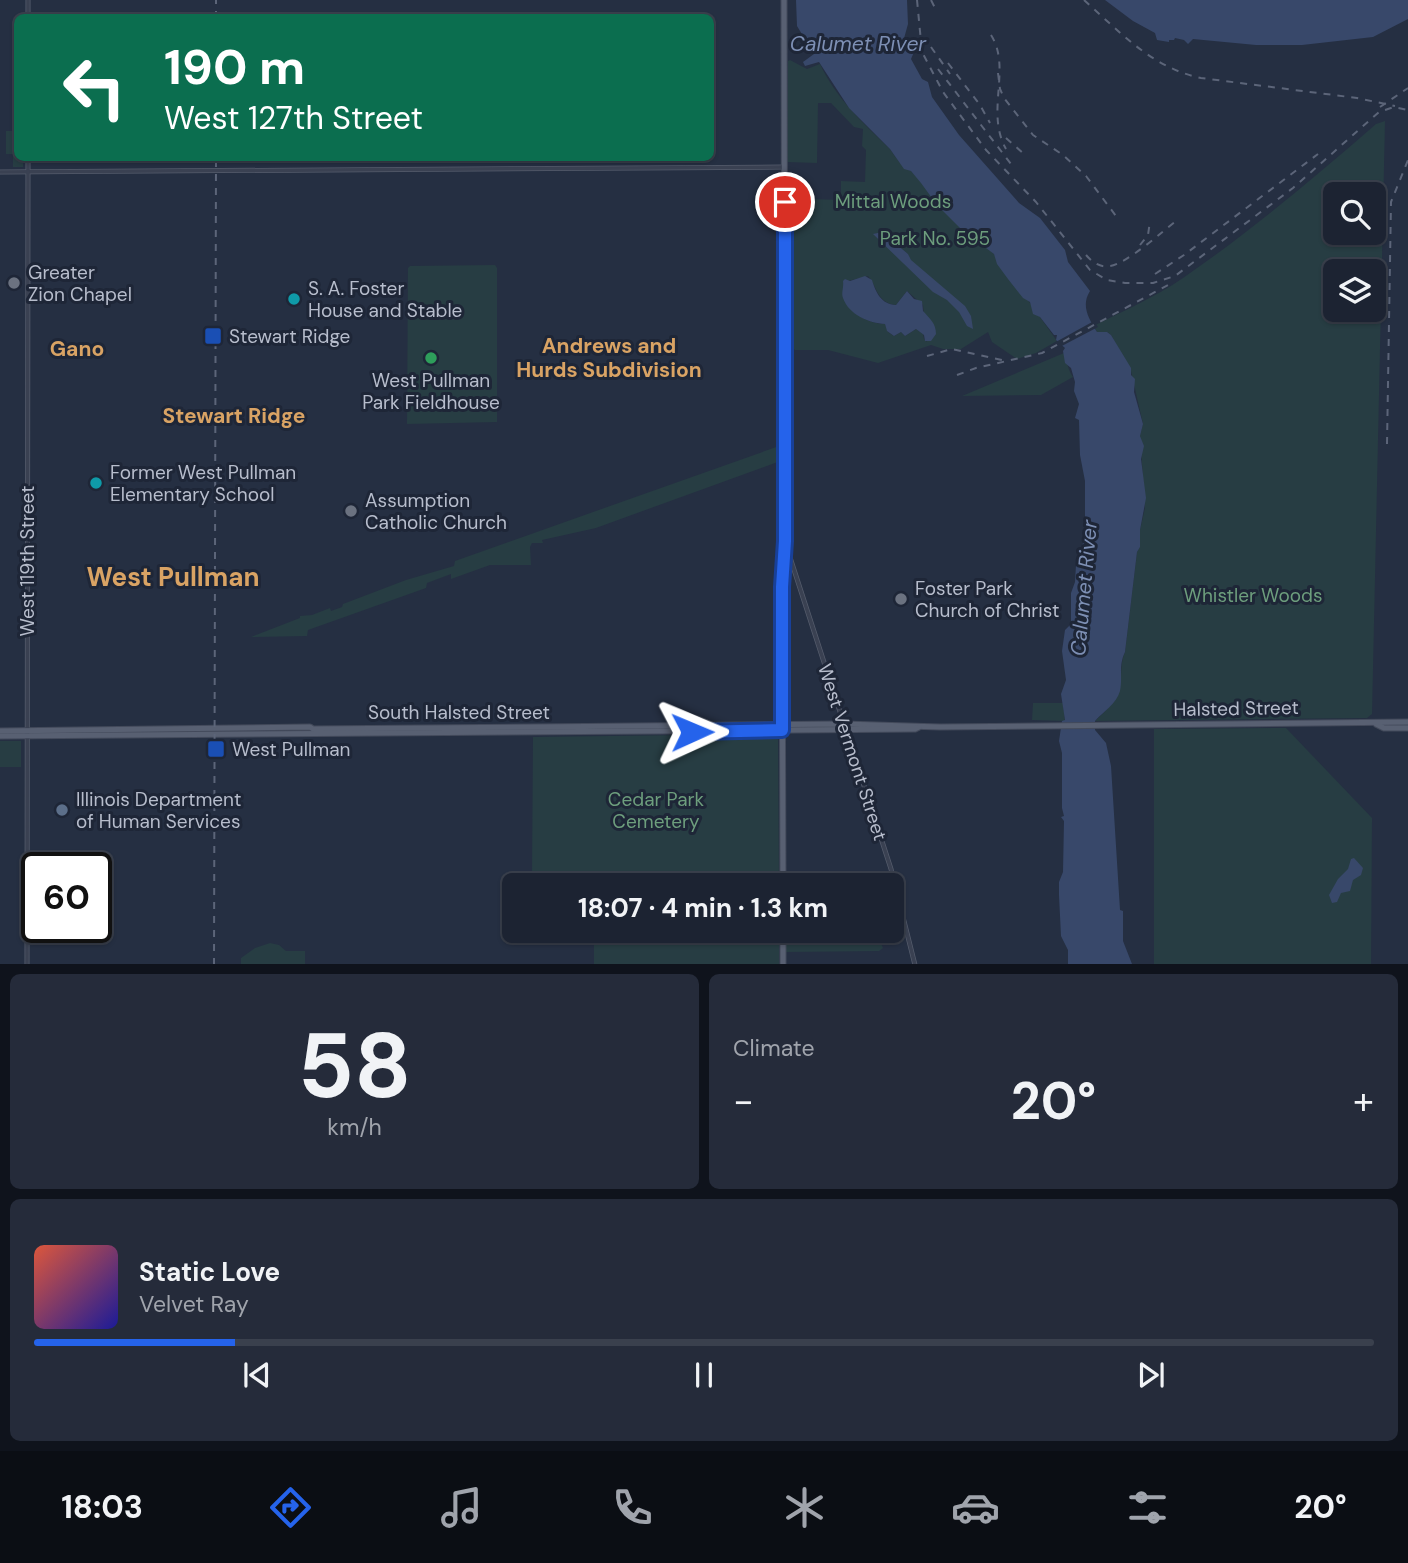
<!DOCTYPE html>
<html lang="en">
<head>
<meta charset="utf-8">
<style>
	:root { --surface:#1c2332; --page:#252b3a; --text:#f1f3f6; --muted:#a0a4ac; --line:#3a404d; --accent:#2563eb }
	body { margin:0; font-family:"DM Sans",sans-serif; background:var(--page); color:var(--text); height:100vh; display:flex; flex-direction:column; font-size:26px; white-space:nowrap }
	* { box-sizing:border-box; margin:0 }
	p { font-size:23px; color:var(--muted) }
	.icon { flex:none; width:38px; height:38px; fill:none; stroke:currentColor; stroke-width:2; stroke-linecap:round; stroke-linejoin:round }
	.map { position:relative; height:964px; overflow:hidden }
	.panel { display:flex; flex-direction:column; gap:10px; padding:10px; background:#0f131c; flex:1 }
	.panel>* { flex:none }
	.hud { position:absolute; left:14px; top:14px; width:700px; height:147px; border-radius:10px; box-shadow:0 2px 5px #0004,0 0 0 2px var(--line); background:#0b6e4f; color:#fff; overflow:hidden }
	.fabs { position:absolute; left:1323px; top:182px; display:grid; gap:14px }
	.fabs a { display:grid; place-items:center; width:63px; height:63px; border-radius:10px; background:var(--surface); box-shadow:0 2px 5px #0004,0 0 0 2px var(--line); font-size:35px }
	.speed { position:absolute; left:21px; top:852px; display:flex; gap:14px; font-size:35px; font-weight:700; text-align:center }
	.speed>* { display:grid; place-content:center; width:91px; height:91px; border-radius:50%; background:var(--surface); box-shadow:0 2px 5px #0004,0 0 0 2px var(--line); line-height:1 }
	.speed .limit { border:4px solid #111; border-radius:10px; background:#fff; color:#111 }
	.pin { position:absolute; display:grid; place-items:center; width:60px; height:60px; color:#fff; margin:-30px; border:4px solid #fff; border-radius:50%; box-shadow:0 2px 7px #0007 }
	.me { position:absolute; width:77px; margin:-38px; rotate:89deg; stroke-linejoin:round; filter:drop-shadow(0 0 5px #0008) }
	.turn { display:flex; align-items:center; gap:24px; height:147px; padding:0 35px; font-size:32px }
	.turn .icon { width:91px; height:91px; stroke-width:2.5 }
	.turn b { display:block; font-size:49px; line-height:60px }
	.big { font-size:52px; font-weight:700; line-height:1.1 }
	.panel .card { flex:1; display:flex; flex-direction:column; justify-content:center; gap:10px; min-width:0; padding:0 24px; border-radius:10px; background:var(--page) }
	.panel .dial { align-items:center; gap:0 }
	.dial b { font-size:91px; line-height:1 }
	.song { display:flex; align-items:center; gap:21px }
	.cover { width:84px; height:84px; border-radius:10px; background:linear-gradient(135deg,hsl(10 70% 55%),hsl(240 70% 35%)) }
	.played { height:7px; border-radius:4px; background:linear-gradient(90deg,var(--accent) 15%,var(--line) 15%) }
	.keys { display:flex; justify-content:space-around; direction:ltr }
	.heat { display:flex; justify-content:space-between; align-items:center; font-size:38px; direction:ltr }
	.panel .tiles { flex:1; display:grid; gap:10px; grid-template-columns:1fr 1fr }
	.card:last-child { grid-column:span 2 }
	.trip { position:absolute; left:502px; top:873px; width:402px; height:70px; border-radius:10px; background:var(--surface); box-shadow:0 2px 5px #0004,0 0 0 2px var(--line); font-weight:700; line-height:70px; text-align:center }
	.dock { display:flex; height:112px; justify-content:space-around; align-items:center; background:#0b0e14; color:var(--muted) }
	.dock .icon { width:49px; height:49px }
	.dock .selected { color:var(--accent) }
	.dock b { font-size:32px; color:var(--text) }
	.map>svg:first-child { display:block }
</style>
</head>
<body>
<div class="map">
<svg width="1408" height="965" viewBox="0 0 1408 965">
	<rect width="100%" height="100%" fill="#252f42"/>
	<g fill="#273d43" fill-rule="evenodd">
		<path d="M790,60L807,69L820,64C835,97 863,123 889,148C896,156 900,167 911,171L998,258L1057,341L1036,353L1017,359L992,342L988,332L961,349H943L931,345L878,363L828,350H795L788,345V196L798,199L806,196L811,199L841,200V181L865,182L866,150L862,146L863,129L854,127L831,103H818L817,163L787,162L788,61ZM882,232L908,254L912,270L874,234ZM868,276C878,288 877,303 896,305L907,291L923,305L927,342L924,339L923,334L916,329L905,336L901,332L894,336L888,332L885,324C861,323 847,309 844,285L848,281Z"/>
		<path d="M1385,121L1372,714L1367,718L1095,721C1106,710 1118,701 1120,685C1122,673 1120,664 1125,652L1137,552L1140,546V530L1145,508L1140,435L1143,424L1131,371L1111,335L1107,332H1097L1093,326C1124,311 1155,297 1183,278C1251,231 1314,178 1376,124ZM1335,194H1374V233H1335ZM1335,271H1374V310H1335Z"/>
		<path d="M6,131H17L18,158H23V167H13V154H6Z"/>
		<path d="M495,265L497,268V422L407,424L408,268L410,266Z"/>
		<path d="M1064,353C1067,361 1068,370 1073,377L1041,395L962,396Z"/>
		<path d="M782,445L783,460L596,528L542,540L543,543H532L530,547L531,565H490L451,579V574L427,583L426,588L308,630L307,636L251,637L300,618V616L312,615L330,608L331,611L342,607L343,604L406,580L454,566L455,561Z"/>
		<path d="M1033,703H1063L1065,721L1032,720Z"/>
		<path d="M1286,728L1372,818L1371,964H1154V729Z"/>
		<path d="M772,734L778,737L779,885L590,886V875H532L533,737Z"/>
		<rect x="0" y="741" width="21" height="26"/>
		<rect x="594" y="931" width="185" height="33"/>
		<path d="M880,941L883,948L879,951L786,952V942Z"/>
		<path d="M270,943L279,945L286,951H305V964H241V958L255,948Z"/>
	</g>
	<g fill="#38486a">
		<path d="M796,0H907L908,24L903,42L914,52L911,59L922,79L928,82L932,97L959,135L1019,203L1040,218L1065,250L1068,262L1090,291C1081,305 1088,318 1097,332H1107L1111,335L1131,368V375L1135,379L1134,392L1143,424L1140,436L1144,446L1141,459L1146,498L1140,530V547L1137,552L1125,652C1118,667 1123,676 1120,691C1117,703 1103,712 1095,721V730L1106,743L1111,766L1120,910L1123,911V941L1132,964H1068V950L1061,936L1059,895V882L1063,872L1064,821L1061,817L1064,816L1062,808V753L1059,741L1062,721L1065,720L1061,694L1066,680L1062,651L1065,630L1071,624V593L1075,582L1076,565L1083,543L1085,524V481L1080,455L1079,420L1075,418L1079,404L1074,391L1075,382L1071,368L1065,363L1063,351L1065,348L1056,340L1057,335H1054L1040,317L1033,314L1030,302L1023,298L1008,279L997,264L994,254L962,230L937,205L921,183L911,171L904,169L890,149L849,108L819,62L805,66L803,62L814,54L797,26Z"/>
		<path d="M1105,0H1408V19L1373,37L1302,45H1256L1193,39L1188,44L1184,40L1175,38L1174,40H1169V42L1157,40L1155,33L1133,21Z"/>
		<path d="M882,232L908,254L911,260L965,306L971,316L973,329L967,326L959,312L947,300L933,292L873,234Z"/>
		<path d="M865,276L872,280C876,293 881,304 896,305L907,291L914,299L922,301L923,311C930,319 936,323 936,334L931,341H925L924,335L916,329L905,336L901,332L894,336L887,331L885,324C869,323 849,315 843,298C841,293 844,287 843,281L845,279L850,281Z"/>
		<path d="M1354,858L1363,868L1361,875L1353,880L1350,891L1341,893L1337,902L1332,903L1329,895L1338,879L1348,869L1351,859Z"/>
	</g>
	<path fill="#252f42" d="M1094,321L1098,327L1058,348L1054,343Z"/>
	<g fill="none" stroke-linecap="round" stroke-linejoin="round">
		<defs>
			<g id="minor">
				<path d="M28,18V0"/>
				<path d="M0,172L784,167"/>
				<path d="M786,545L891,869L915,965"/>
				<path d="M27,965L28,158"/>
			</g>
			<g id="major">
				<path d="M1376,724L1384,728H1408"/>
				<path d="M0,731L310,727L313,729L844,724L940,727L1408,722"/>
				<path d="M0,736L915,729L919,727"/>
				<path d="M783,886L782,587L785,537L784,0"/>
				<path d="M783,931V965"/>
			</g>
		</defs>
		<use href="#minor" stroke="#555c6c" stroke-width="5"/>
		<use href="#major" stroke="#434a5b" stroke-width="7"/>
		<use href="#minor" stroke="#3a4152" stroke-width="3.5"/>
		<use href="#major" stroke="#586072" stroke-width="5"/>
		<g stroke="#5c6579" stroke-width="2" stroke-dasharray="7 7" stroke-linecap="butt">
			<path d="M917,0L922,52L943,92L986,150L1036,202L1090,270L1107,280L1125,283H1153L1175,276L1293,188L1379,112L1394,107L1408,110"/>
			<path d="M931,0L936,10"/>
			<path d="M1084,0C1120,32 1152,68 1201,78L1357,98L1395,106"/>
			<path d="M216,18V0"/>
			<path d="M991,35C1012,68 985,112 1006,149"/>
			<path d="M931,47L950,74"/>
			<path d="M948,63L980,105L990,123"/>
			<path d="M938,69L1011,164"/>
			<path d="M998,73L1000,89L1004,98L1033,135L1063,155L1086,176L1116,216"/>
			<path d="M1380,107L1408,88"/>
			<path d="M1006,138L1023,153"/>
			<path d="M1140,245L1148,235L1150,221"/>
			<path d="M1086,255C1092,262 1100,268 1110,266C1126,264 1162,232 1176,221"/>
			<path d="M1155,274L1184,255L1318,154"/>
			<path d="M927,356L952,349L1002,360"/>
			<path d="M957,375L976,368L1042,353L1168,285"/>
			<path d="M1387,444L1391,202L1408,160"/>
			<path d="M214,965L216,158"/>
		</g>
	</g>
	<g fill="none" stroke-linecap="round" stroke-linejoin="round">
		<defs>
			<path id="route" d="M692,732L782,730V587L785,541V202"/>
		</defs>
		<use href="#route" stroke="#184099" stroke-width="18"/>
		<use href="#route" stroke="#2563eb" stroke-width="12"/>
	</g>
	<g fill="#6b7280" stroke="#1e2637" stroke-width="2.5">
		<circle cx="14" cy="283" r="7"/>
		<circle cx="351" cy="511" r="7"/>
		<circle cx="901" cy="599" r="7"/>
	</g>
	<g fill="#0f9aa8" stroke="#1e2637" stroke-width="2.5">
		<circle cx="294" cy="299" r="7"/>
		<circle cx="96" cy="483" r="7"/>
	</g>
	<g fill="#1a4fb4" stroke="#1e2637" stroke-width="2.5">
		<rect x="204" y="327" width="18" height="18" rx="3.5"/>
		<rect x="207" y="740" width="18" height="18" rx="3.5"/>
	</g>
	<circle fill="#2e9e5b" stroke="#1e2637" stroke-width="2.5" cx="431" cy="358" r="7"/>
	<circle fill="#5c6f8a" stroke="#1e2637" stroke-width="2.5" cx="62" cy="810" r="7"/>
	<g text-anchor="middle" stroke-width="6" stroke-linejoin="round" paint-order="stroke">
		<g font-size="19" fill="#6d9e7d" stroke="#1e2637">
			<text x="893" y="208">Mittal Woods</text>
			<text x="935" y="245">Park No. 595</text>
			<text x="1253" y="602">Whistler Woods</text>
			<text x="656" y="806">Cedar Park<tspan x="656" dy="22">Cemetery</tspan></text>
		</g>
		<g font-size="19" fill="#b7bdcc" stroke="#1e2637" text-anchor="start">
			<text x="28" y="279">Greater<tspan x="28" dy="22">Zion Chapel</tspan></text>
			<text x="308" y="295">S. A. Foster<tspan x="308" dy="22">House and Stable</tspan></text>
			<text x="229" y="343">Stewart Ridge</text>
			<text x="431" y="387" text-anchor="middle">West Pullman<tspan x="431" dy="22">Park Fieldhouse</tspan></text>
			<text x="110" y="479">Former West Pullman<tspan x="110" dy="22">Elementary School</tspan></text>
			<text x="365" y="507">Assumption<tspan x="365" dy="22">Catholic Church</tspan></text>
			<text x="915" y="595">Foster Park<tspan x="915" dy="22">Church of Christ</tspan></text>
			<text x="232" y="756">West Pullman</text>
			<text x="76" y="806">Illinois Department<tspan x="76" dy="22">of Human Services</tspan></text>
		</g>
		<g font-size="19" fill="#b7bdcc" stroke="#1e2637">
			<text transform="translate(27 561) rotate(-90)" y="7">West 119th Street</text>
			<text transform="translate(1236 708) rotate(-1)" y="7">Halsted Street</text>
			<text x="459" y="719">South Halsted Street</text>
			<text transform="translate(853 752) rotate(72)" y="7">West Vermont Street</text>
		</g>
		<g font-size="21" font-style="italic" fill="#7d8fb4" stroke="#1e2637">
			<text x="858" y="51">Calumet River</text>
			<text transform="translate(1084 588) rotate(-85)" y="7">Calumet River</text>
		</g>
		<g font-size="21" font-weight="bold" fill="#d9a364" stroke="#1e2637">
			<text x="609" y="353">Andrews and<tspan x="609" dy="24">Hurds Subdivision</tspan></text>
			<text x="77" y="356">Gano</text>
			<text x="234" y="423">Stewart Ridge</text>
		</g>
		<g font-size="26" font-weight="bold" fill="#d9a364" stroke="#1e2637">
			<text x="173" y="586">West Pullman</text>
		</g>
	</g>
</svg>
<div class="fabs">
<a><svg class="icon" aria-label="search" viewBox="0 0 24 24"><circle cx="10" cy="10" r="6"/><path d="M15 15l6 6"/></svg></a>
<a><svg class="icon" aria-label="layers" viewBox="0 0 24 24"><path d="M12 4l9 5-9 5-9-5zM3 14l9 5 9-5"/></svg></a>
</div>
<div class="speed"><div class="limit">60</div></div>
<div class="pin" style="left:785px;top:202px;background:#d93025"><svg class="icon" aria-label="arrive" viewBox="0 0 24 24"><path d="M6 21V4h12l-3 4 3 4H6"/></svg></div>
<svg class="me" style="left:692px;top:732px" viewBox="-20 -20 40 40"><path d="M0-17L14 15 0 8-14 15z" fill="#2563eb" stroke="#fff" stroke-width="4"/></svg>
<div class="trip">18:07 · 4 min · 1.3 km</div>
<div class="hud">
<div class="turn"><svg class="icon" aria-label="left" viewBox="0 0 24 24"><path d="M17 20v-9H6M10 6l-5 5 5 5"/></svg><div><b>190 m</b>West 127th Street</div></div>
</div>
</div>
<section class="panel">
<div class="tiles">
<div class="card dial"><b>58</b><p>km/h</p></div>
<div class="card"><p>Climate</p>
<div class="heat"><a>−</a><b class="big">20°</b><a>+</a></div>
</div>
<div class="card">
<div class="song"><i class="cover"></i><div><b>Static Love</b><p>Velvet Ray</p></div></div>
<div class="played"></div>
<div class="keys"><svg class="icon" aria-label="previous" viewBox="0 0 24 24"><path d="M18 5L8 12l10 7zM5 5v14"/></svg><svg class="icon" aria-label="pause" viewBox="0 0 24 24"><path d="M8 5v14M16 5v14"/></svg><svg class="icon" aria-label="next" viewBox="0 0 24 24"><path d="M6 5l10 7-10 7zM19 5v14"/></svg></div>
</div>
</div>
</section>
<nav class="dock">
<b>18:03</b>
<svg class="icon selected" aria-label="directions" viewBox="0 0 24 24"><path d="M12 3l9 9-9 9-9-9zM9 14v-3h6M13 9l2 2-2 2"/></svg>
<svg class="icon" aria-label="music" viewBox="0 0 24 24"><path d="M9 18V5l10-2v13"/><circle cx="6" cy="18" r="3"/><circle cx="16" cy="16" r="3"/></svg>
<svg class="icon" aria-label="phone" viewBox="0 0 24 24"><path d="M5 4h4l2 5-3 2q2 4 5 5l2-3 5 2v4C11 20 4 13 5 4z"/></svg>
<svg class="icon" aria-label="climate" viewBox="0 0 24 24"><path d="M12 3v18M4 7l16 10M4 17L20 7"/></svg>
<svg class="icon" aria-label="car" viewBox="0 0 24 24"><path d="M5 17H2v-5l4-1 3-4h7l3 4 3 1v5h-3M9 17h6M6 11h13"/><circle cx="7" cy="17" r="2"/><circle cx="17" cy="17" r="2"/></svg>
<svg class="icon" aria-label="filters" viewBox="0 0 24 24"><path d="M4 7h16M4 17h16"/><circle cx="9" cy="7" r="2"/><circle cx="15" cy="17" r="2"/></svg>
<b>20°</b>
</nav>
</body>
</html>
